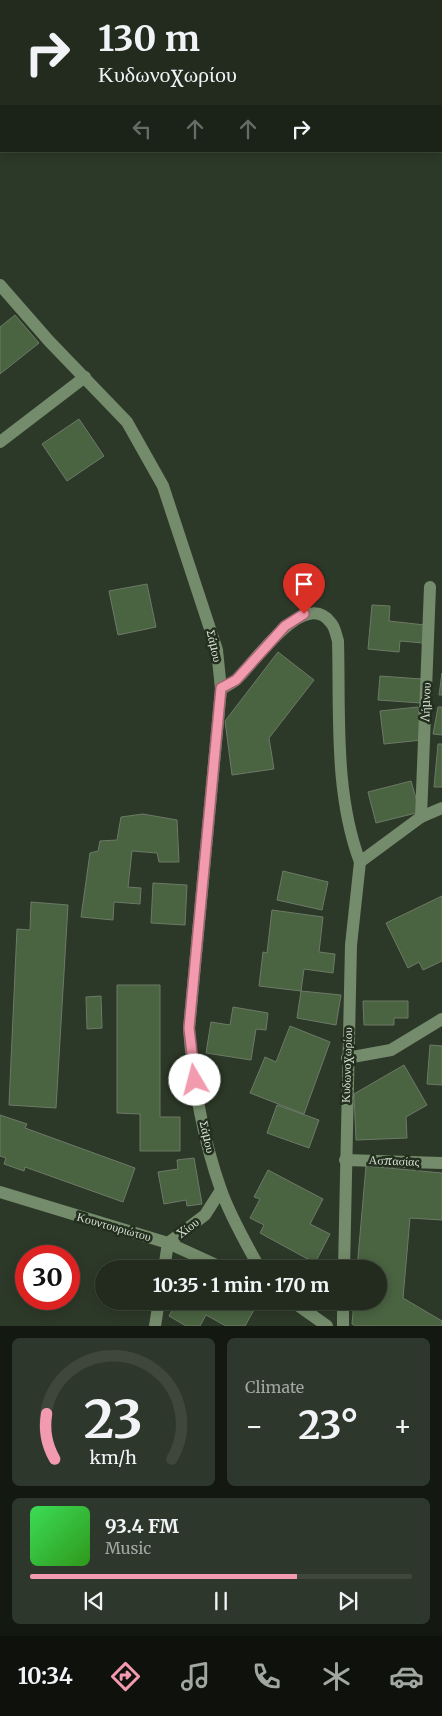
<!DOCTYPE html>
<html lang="en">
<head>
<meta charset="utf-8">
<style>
	:root { --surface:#222b1e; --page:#2e372b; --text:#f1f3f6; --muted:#a2a7a4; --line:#3f473c; --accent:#f29aae }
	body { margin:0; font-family:Merriweather,serif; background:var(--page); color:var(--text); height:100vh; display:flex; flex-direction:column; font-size:19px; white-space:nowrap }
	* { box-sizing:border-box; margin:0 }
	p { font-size:16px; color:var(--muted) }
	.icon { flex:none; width:28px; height:28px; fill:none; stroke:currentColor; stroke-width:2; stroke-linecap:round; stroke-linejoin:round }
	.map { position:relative; height:1326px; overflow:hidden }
	.sheet { display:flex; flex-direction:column; gap:12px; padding:12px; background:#131810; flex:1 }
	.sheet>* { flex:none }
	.banner { position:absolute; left:0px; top:0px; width:442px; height:152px; box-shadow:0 2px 12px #0003,0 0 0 1px var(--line); background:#222b1e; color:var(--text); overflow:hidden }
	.speed { position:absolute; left:15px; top:1245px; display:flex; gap:10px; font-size:25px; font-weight:700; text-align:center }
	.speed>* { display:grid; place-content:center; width:65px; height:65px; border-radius:50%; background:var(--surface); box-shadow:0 2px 12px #0003,0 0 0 1px var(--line); line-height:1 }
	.speed .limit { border:8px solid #d22; background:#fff; color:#111 }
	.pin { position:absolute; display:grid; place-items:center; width:42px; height:42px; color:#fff; margin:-51px -21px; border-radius:50% 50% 50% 0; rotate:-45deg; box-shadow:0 0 5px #0007 }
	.pin .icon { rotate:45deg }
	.me { position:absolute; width:55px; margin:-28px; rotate:352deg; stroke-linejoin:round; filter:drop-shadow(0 0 4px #0008) }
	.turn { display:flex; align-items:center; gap:18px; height:105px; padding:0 15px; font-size:22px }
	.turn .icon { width:65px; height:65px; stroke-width:2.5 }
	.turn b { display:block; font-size:35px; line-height:42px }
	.lanes { display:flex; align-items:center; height:48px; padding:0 15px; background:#0003; justify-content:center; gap:25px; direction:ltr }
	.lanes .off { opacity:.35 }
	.big { font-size:38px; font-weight:700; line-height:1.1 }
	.sheet .tile { flex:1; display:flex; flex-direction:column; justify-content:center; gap:8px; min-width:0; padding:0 18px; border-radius:8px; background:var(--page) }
	.sheet .dial { align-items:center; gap:0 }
	.dial svg { height:130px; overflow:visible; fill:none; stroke:var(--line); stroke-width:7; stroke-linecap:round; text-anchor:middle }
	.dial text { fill:var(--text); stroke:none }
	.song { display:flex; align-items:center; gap:15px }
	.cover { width:60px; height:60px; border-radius:8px; background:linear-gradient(135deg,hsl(130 70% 55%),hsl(110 70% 35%)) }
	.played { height:5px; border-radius:2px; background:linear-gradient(90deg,var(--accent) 70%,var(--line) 70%) }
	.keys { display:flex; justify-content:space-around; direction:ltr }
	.heat { display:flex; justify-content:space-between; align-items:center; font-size:28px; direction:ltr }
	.sheet .tiles { flex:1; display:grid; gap:12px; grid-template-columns:1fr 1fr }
	.tile:last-child { grid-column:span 2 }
	.trip { position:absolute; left:95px; top:1260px; width:292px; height:50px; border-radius:25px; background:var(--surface); box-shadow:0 2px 12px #0003,0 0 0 1px var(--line); font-weight:700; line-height:50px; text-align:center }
	.tabs { display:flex; height:80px; justify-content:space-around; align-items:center; background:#0e110c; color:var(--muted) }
	.tabs .icon { width:35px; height:35px }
	.tabs .on { color:var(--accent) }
	.tabs b { font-size:22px; color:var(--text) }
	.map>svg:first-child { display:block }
</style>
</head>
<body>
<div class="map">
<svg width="442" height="1326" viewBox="0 0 442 1326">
	<rect width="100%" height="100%" fill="#2d3928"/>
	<g fill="#4a6341" stroke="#6c7a67">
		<path d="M147,0H211L212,1H146Z"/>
		<path d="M15,315L39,343L0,374V327Z"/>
		<path d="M79,419L104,456L67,481L42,444Z"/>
		<path d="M147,584L156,627L118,635L109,591Z"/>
		<path d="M372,605L390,606L389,621L425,625L423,643L400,641L399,652L368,649Z"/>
		<path d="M278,652L314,680L269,738L274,769L232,775L225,721Z"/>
		<path d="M442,673V695H439Z"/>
		<path d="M380,676L422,679L421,703L378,700Z"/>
		<path d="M418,707L422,740L384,744L380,711Z"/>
		<path d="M438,707H442V735L433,734Z"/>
		<path d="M438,744H442V787H434Z"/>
		<path d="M411,781L420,812L376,823L368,792Z"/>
		<path d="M143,814L177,820L179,862H159L157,853L132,851L128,887L141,888L140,904L114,902L113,920L81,917L90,853L98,851L100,841L117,840L121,817Z"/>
		<path d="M283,871L328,882L322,910L277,900Z"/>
		<path d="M153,883L187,885L185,925L151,923Z"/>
		<path d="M442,896V961L423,970L419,962L408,968L386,923Z"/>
		<path d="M31,902L68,905L56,1108L9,1105L17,929L30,930Z"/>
		<path d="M272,910L323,917L319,952L335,954L333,973L304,969L301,991L259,986L263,952L267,953Z"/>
		<path d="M117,985H160V1117H180V1151H140V1114L117,1113Z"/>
		<path d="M301,991L341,995L336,1025L297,1018Z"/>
		<path d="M101,996L102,1028L87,1029L86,997Z"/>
		<path d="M363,1001H408V1018H394V1025H364Z"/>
		<path d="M233,1007L268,1013L266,1030L256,1029L251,1060L206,1053L211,1022L230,1025Z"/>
		<path d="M290,1026L330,1042L304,1114L250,1093L265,1057L276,1062Z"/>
		<path d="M430,1045L442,1046V1085L427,1084Z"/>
		<path d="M404,1065L427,1105L406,1117L407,1138L356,1140L354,1094Z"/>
		<path d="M277,1105L319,1120L309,1148L267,1133Z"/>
		<path d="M0,1115L27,1124L25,1128L135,1168L123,1202L25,1167L24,1171L4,1164L6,1158L0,1156Z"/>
		<path d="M194,1158L202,1204L187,1206L186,1200L164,1204L158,1172L178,1169L177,1160Z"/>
		<path d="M366,1166L442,1173V1220L410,1218L403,1298L442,1321V1326H355L352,1324L354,1301H379V1269H357Z"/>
		<path d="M268,1170L323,1199L310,1224L330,1234L315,1263L260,1233L264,1225L250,1218L260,1199L254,1197Z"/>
		<path d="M177,1301H244L255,1308L245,1326H226L206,1315L200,1326H186L169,1316Z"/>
	</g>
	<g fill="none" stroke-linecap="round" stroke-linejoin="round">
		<g stroke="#748c6b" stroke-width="12">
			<path d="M0,285L49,341L127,422L163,486L217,650L221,689L189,1029C193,1082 203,1139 221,1190C231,1218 246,1243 260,1269"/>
			<path d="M0,442L85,377"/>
			<path d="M221,689C226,686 233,683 237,679C255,662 305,587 331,623C335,627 336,635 338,641C340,714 334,793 360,862"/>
			<path d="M421,817L430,587"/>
			<path d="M347,1058L391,1050L442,1019"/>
			<path d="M345,1160L442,1163"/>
			<path d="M0,1192L168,1243L225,1269"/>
			<path d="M164,1269L168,1243L205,1215L221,1190"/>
			<path d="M344,1269L351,945L360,862L421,817L442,808"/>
			<path d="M292,1301L327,1326"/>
			<path d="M155,1326L159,1301"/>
			<path d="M343,1326V1301"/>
		</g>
		<g stroke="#b2e2a0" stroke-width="12">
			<path d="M58,1L59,0"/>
			<path d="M0,52L1,51"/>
		</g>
	</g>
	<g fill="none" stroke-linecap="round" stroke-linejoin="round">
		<defs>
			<path id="route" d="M195,1080L189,1028L221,688L236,680L285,626L304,614"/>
		</defs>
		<use href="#route" stroke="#9d6471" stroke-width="12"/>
		<use href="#route" stroke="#f29aae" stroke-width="9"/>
	</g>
	<g text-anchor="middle" stroke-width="5" stroke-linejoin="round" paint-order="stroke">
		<g font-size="12" fill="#d6ded3" stroke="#232f1e">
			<text transform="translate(214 646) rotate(77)" y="4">Σάμου</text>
			<text transform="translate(426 702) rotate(-88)" y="4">Λήμνου</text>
			<text transform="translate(347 1065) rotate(-88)" y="4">Κυδωνοχωρίου</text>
			<text transform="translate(207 1137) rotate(77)" y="4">Σάμου</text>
			<text transform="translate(394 1161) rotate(2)" y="4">Ασπασίας</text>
			<text transform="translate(114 1227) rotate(16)" y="4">Κουντουριώτου</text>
			<text transform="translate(188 1228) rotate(-38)" y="4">Χίου</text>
		</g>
	</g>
</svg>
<div class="speed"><div class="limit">30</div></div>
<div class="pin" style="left:304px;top:614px;background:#d93025"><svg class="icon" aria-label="arrive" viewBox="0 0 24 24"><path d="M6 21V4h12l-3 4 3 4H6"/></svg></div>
<svg class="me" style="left:195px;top:1080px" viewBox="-20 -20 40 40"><circle r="19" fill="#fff"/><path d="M0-13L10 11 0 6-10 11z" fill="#f29aae"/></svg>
<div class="trip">10:35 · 1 min · 170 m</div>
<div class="banner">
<div class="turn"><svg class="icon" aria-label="right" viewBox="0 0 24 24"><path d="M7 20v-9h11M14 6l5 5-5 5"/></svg><div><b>130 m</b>Κυδωνοχωρίου</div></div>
<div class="lanes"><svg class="icon off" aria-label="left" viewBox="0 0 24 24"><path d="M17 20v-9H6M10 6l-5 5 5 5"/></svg><svg class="icon off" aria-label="ahead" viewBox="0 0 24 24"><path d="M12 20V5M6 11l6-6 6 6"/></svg><svg class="icon off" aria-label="ahead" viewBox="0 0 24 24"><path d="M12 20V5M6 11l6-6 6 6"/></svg><svg class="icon" aria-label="right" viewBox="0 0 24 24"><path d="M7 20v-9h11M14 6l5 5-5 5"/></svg></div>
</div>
</div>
<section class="sheet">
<div class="tiles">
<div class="tile dial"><svg viewBox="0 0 100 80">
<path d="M14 69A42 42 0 1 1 86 69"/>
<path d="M14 69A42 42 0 0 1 9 41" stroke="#f29aae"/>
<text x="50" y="56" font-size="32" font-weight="700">23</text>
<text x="50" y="72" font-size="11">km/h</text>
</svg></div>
<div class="tile"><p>Climate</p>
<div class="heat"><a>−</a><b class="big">23°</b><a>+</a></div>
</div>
<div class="tile">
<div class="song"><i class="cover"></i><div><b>93.4 FM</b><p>Music</p></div></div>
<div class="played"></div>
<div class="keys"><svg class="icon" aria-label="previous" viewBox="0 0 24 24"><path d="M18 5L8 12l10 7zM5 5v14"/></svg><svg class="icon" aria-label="pause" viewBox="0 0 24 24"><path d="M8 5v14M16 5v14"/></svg><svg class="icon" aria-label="next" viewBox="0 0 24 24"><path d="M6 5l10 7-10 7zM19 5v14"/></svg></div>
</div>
</div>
</section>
<nav class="tabs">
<b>10:34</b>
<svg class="icon on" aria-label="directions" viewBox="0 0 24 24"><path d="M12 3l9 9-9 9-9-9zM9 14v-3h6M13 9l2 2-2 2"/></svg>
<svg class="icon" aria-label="music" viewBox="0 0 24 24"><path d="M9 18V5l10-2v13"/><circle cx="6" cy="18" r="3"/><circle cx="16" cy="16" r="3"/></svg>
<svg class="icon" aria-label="phone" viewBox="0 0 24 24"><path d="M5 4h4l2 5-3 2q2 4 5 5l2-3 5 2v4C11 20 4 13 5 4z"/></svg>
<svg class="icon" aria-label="climate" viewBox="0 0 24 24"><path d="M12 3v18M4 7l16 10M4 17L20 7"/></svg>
<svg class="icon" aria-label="car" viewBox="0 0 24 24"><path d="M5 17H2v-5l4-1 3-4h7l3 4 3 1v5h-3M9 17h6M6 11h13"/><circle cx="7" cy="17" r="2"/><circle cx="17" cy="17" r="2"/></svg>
</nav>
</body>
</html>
